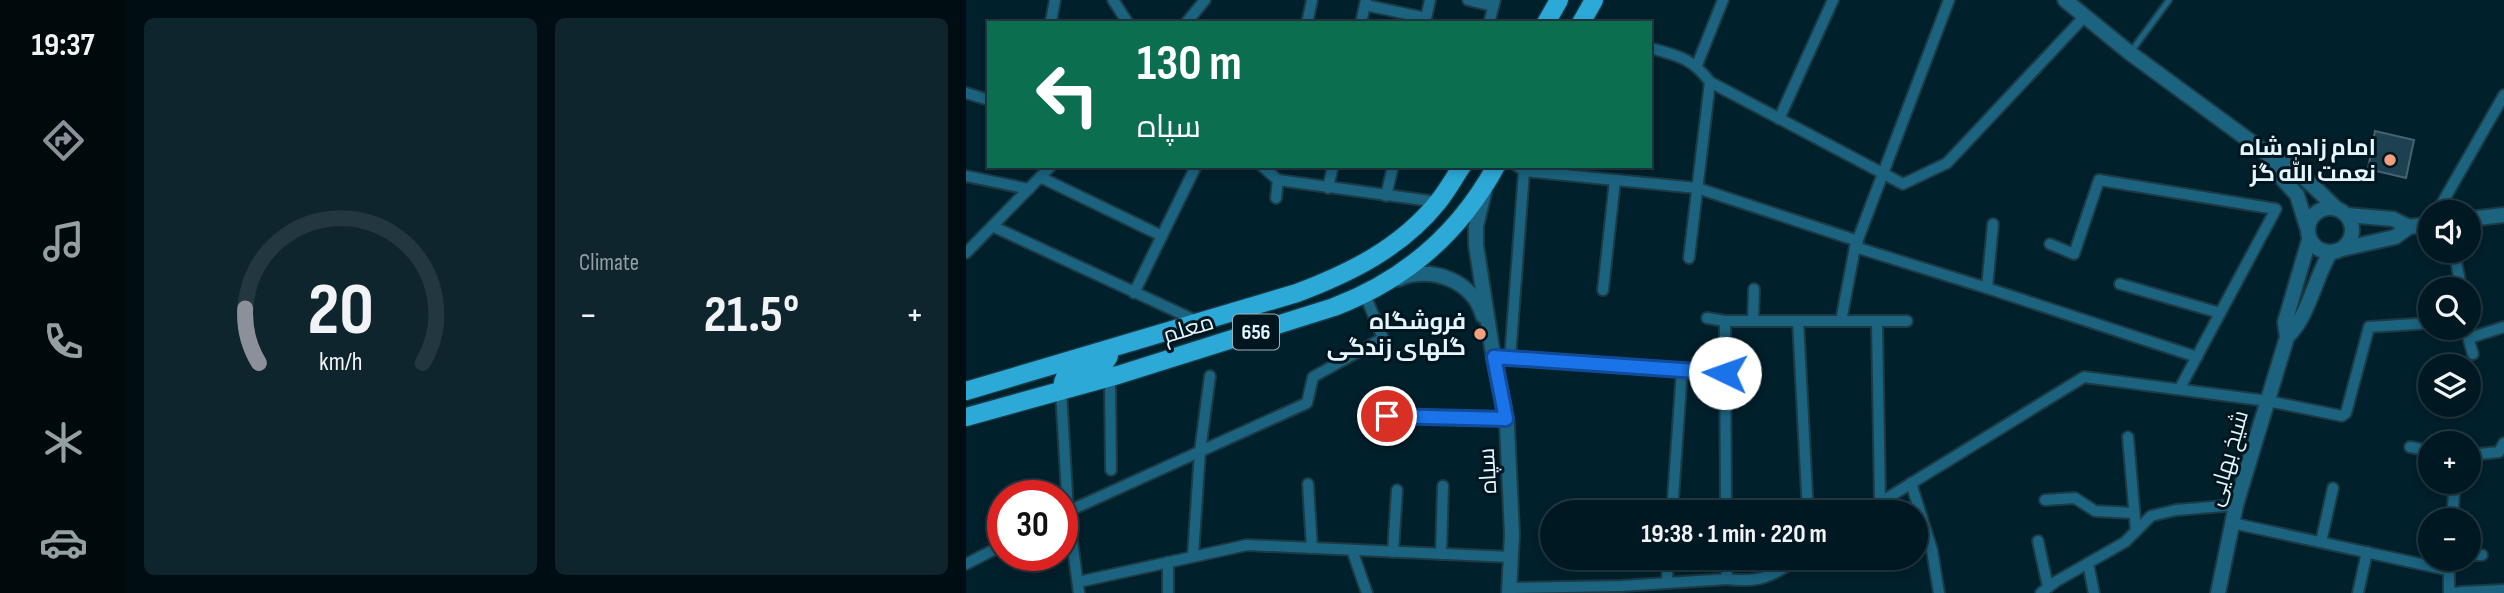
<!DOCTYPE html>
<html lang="en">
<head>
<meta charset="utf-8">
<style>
	:root { --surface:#001821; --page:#0e252e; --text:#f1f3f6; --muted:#95a0a5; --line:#22373f; --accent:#8c9099 }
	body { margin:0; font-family:"Sofia Sans Condensed",Cairo,sans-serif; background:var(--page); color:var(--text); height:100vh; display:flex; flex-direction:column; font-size:26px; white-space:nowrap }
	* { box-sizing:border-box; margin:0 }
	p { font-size:23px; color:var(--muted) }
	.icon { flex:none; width:38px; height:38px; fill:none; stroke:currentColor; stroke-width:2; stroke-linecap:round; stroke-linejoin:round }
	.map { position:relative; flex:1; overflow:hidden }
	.drawer { display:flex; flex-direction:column; gap:18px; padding:18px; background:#000d12; width:840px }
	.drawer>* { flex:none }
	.guide { position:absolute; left:21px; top:21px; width:665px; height:147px; border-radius:0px; box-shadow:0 4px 10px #0003,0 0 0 2px var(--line); background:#0b6e4f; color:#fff; overflow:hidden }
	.tools { position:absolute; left:1452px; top:200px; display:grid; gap:14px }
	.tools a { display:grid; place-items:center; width:63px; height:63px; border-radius:50%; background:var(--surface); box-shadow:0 4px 10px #0003,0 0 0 2px var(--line); font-size:35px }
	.speed { position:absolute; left:21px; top:480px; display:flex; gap:14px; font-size:35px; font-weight:700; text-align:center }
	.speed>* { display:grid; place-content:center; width:91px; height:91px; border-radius:50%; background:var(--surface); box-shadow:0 4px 10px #0003,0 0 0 2px var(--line); line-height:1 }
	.speed .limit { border:10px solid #d22; background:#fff; color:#111 }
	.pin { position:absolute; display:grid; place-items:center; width:60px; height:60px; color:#fff; margin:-30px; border:4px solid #fff; border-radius:50%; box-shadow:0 2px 7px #0007 }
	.me { position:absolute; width:77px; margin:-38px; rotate:273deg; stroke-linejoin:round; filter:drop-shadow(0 0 5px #0008) }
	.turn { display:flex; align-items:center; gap:24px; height:147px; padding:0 35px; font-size:32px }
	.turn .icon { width:91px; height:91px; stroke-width:2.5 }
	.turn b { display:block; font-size:49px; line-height:60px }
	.big { font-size:52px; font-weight:700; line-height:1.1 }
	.drawer .tile { flex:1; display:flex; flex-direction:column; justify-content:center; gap:10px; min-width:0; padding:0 24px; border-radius:10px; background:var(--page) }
	.drawer .dial { align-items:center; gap:0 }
	.dial svg { height:182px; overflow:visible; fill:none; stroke:var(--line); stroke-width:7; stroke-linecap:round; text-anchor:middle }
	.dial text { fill:var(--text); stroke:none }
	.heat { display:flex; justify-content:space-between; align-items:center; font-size:38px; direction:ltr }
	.drawer .tiles { flex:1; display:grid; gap:18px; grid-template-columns:repeat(2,1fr) }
	.trip { position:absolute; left:574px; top:500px; width:388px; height:70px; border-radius:35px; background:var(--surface); box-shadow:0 4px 10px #0003,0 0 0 2px var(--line); font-weight:700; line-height:70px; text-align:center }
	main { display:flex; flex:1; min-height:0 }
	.dock { display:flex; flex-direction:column; width:126px; justify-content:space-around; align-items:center; background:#000a0d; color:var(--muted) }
	.dock .icon { width:49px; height:49px }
	.dock .current { color:var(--accent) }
	.dock b { font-size:32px; color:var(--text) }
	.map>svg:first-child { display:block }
</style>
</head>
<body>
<main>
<nav class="dock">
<b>19:37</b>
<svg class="icon current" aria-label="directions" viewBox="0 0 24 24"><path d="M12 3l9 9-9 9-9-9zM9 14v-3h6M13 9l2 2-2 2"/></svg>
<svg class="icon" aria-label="music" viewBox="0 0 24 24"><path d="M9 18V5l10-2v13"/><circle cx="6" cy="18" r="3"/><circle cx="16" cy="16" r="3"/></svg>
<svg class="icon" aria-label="phone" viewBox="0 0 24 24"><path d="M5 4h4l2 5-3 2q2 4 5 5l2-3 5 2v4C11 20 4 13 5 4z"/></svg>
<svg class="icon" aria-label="climate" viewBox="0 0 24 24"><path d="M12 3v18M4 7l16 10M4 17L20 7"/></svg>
<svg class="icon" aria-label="car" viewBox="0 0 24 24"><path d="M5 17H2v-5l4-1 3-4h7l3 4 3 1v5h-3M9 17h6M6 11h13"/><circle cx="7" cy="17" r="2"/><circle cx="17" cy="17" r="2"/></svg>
</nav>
<section class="drawer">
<div class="tiles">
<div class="tile dial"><svg viewBox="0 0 100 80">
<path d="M14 69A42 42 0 1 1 86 69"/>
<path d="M14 69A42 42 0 0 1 8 45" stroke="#8c9099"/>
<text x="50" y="56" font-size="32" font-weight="700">20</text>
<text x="50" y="72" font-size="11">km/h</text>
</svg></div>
<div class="tile"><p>Climate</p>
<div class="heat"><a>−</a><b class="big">21.5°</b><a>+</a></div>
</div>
</div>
</section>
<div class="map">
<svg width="1538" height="593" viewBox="0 0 1538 593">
	<rect width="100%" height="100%" fill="#00202c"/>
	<path fill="#1d4150" stroke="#436373" stroke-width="2" d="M1409,131L1448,140L1440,178L1402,169Z"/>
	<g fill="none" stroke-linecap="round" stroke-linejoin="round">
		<defs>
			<path id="service" d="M1164,53L1203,0"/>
			<g id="minor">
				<path d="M147,0L162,23"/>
				<path d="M502,0L527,6"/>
				<path d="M399,5L460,18"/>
				<path d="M85,21L89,0"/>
				<path d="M220,23L239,0"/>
				<path d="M341,23L346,0"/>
				<path d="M395,23L400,0"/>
				<path d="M459,23L464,0"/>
				<path d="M523,23L529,0"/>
				<path d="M684,48C713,56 726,58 744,82L937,184L981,163L1119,16"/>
				<path d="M731,65L757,0"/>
				<path d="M0,93L23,100"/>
				<path d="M813,119L867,0"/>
				<path d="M296,166L312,180L472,202"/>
				<path d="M551,166L558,171L731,188L892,241"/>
				<path d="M0,176L63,189"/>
				<path d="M74,177L196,236"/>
				<path d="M362,188L367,166"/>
				<path d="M420,196L427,166"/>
				<path d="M310,198L312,180"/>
				<path d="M1471,212L1538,95"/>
				<path d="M26,226L233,322"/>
				<path d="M1084,244L1108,254L1133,180L1310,209L1214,388"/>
				<path d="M889,247L1021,288L1231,357"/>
				<path d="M1488,250L1494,282"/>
				<path d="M0,253L85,166"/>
				<path d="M723,258L744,82"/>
				<path d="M1154,284L1254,313"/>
				<path d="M1021,288L1027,224"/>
				<path d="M637,290L649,180"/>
				<path d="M168,293L230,166"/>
				<path d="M741,318L759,321H941"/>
				<path d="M759,321L760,513"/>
				<path d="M787,321L788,289"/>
				<path d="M832,321L842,513"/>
				<path d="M875,321L889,247L983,0"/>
				<path d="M911,322L914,502"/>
				<path d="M1499,327L1507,354"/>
				<path d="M1503,338L1538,327"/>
				<path d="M528,357L759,373"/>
				<path d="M544,358L558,171"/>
				<path d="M144,378L145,470"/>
				<path d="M95,391L102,511L113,593"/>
				<path d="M421,416L540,419"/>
				<path d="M1162,437L1170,531"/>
				<path d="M1444,447L1465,451"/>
				<path d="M1503,455L1533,452L1538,443"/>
				<path d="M945,483L966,550L973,593"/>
				<path d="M342,484L346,548"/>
				<path d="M1079,500L1109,498L1129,511L1168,513"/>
				<path d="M706,513L716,370"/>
				<path d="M897,513L1118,377L1302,401L1376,416L1380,413L1403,327L1465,323"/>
				<path d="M96,514L341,403L347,377L417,338L399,295"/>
				<path d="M1486,520L1489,481"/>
				<path d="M1266,523L1482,570"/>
				<path d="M1072,541L1082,587"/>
				<path d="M1355,542L1367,488"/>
				<path d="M386,550L401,593"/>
				<path d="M427,552L431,490"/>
				<path d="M475,554L477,486"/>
				<path d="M1503,555H1516"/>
				<path d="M227,556L234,451L244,376"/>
				<path d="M1483,558V592L1495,593"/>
				<path d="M202,562V593"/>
				<path d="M1122,563L1128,593"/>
				<path d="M0,564L37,545"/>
				<path d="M761,579C791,583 808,577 831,558"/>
				<path d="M112,582L281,545L545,557"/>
				<path d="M701,583L702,558"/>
				<path d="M544,588L655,586L761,579L760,558"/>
				<path d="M1495,592L1538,590"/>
				<path d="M1075,593L1089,582L1159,542L1185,516L1210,510L1270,505"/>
				<path d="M1392,593L1401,552"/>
			</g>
			<g id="tertiary">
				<path d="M1099,0L1164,53L1303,155C1329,166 1349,188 1370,208"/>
				<path d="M1303,155L1307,168L1331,195L1341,227"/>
				<path d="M519,189L510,226V245L526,348L541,425L546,534L543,593"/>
				<circle cx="1364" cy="230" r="22"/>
				<path d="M1381,215L1427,219L1443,227"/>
				<path d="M1503,219L1538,215"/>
				<path d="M1376,249L1429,237L1443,227L1465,224"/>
				<path d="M432,279C464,265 507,280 517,316"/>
				<path d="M1321,337C1343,316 1348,280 1364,253"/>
				<path d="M1252,593L1270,505L1321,337L1319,322L1343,240"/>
			</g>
			<g id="primary">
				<path d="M580,23L593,0"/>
				<path d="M615,23L628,0"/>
				<path d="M99,389L97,382L99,377L140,361L143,356"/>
				<path d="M0,391L331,293C384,273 435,248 472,202C481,191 488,178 496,166"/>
				<path d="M0,417L152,375L368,307C439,280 493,234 530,166"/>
			</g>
		</defs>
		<use href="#service" stroke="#1b3a45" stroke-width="9"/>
		<use href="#minor" stroke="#1b3a45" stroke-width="14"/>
		<use href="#tertiary" stroke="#1b3a45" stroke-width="18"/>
		<use href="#primary" stroke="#1b3a45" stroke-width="21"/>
		<use href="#service" stroke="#1b637f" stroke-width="5"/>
		<use href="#minor" stroke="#1b637f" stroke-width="10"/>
		<use href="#tertiary" stroke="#1b637f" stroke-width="14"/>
		<use href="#primary" stroke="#2da9d7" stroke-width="18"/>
	</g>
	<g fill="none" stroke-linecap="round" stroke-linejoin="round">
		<defs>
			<path id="route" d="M421,416L540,419L528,357L759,373"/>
		</defs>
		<use href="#route" stroke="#114b97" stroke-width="18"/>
		<use href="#route" stroke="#1a73e8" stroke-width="12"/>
	</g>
	<g fill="#f2a080" stroke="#00161f" stroke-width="2.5">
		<circle cx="1424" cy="160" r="7"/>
		<circle cx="514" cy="334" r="7"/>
	</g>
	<g text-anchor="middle" stroke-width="6" stroke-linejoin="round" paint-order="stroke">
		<rect fill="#00161f" stroke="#a0b3bc" stroke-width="2" x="267" y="314.5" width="46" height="35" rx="5"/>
		<g font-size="21" font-weight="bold" fill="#e4f6ff">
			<text x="290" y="339">656</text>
		</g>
		<g font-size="23" font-weight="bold" fill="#e4f6ff" stroke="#00161f" text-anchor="end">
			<text x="1410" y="155">امام زاده شاه<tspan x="1410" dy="26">نعمت الله گز</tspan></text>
			<text x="500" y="329">فروشگاه<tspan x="500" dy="26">گلهای زندگی</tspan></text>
		</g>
		<g font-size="23" fill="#e4f6ff" stroke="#00161f">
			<text transform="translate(222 328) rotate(-17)" y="8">معلم</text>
			<text transform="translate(1261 458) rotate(-74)" y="8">شیخ بهایی</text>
			<text transform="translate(521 471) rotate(-93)" y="8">سپاه</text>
		</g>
	</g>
</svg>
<div class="tools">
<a><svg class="icon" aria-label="sound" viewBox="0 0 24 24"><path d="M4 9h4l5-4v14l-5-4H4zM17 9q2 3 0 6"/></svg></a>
<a><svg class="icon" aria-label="search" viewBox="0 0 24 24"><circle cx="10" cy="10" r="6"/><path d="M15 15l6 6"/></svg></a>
<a><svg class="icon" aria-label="layers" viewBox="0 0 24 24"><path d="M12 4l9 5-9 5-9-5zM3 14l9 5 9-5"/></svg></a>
<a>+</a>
<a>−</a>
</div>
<div class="speed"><div class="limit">30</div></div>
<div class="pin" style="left:421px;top:416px;background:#d93025"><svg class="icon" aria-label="arrive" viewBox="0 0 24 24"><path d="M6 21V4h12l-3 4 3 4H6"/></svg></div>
<svg class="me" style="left:759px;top:373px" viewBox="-20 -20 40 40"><circle r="19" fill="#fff"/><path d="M0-13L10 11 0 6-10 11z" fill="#1a73e8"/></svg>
<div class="trip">19:38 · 1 min · 220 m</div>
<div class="guide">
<div class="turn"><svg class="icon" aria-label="left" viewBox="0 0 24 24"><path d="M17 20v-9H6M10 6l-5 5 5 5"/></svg><div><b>130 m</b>سپاه</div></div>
</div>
</div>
</main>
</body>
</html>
